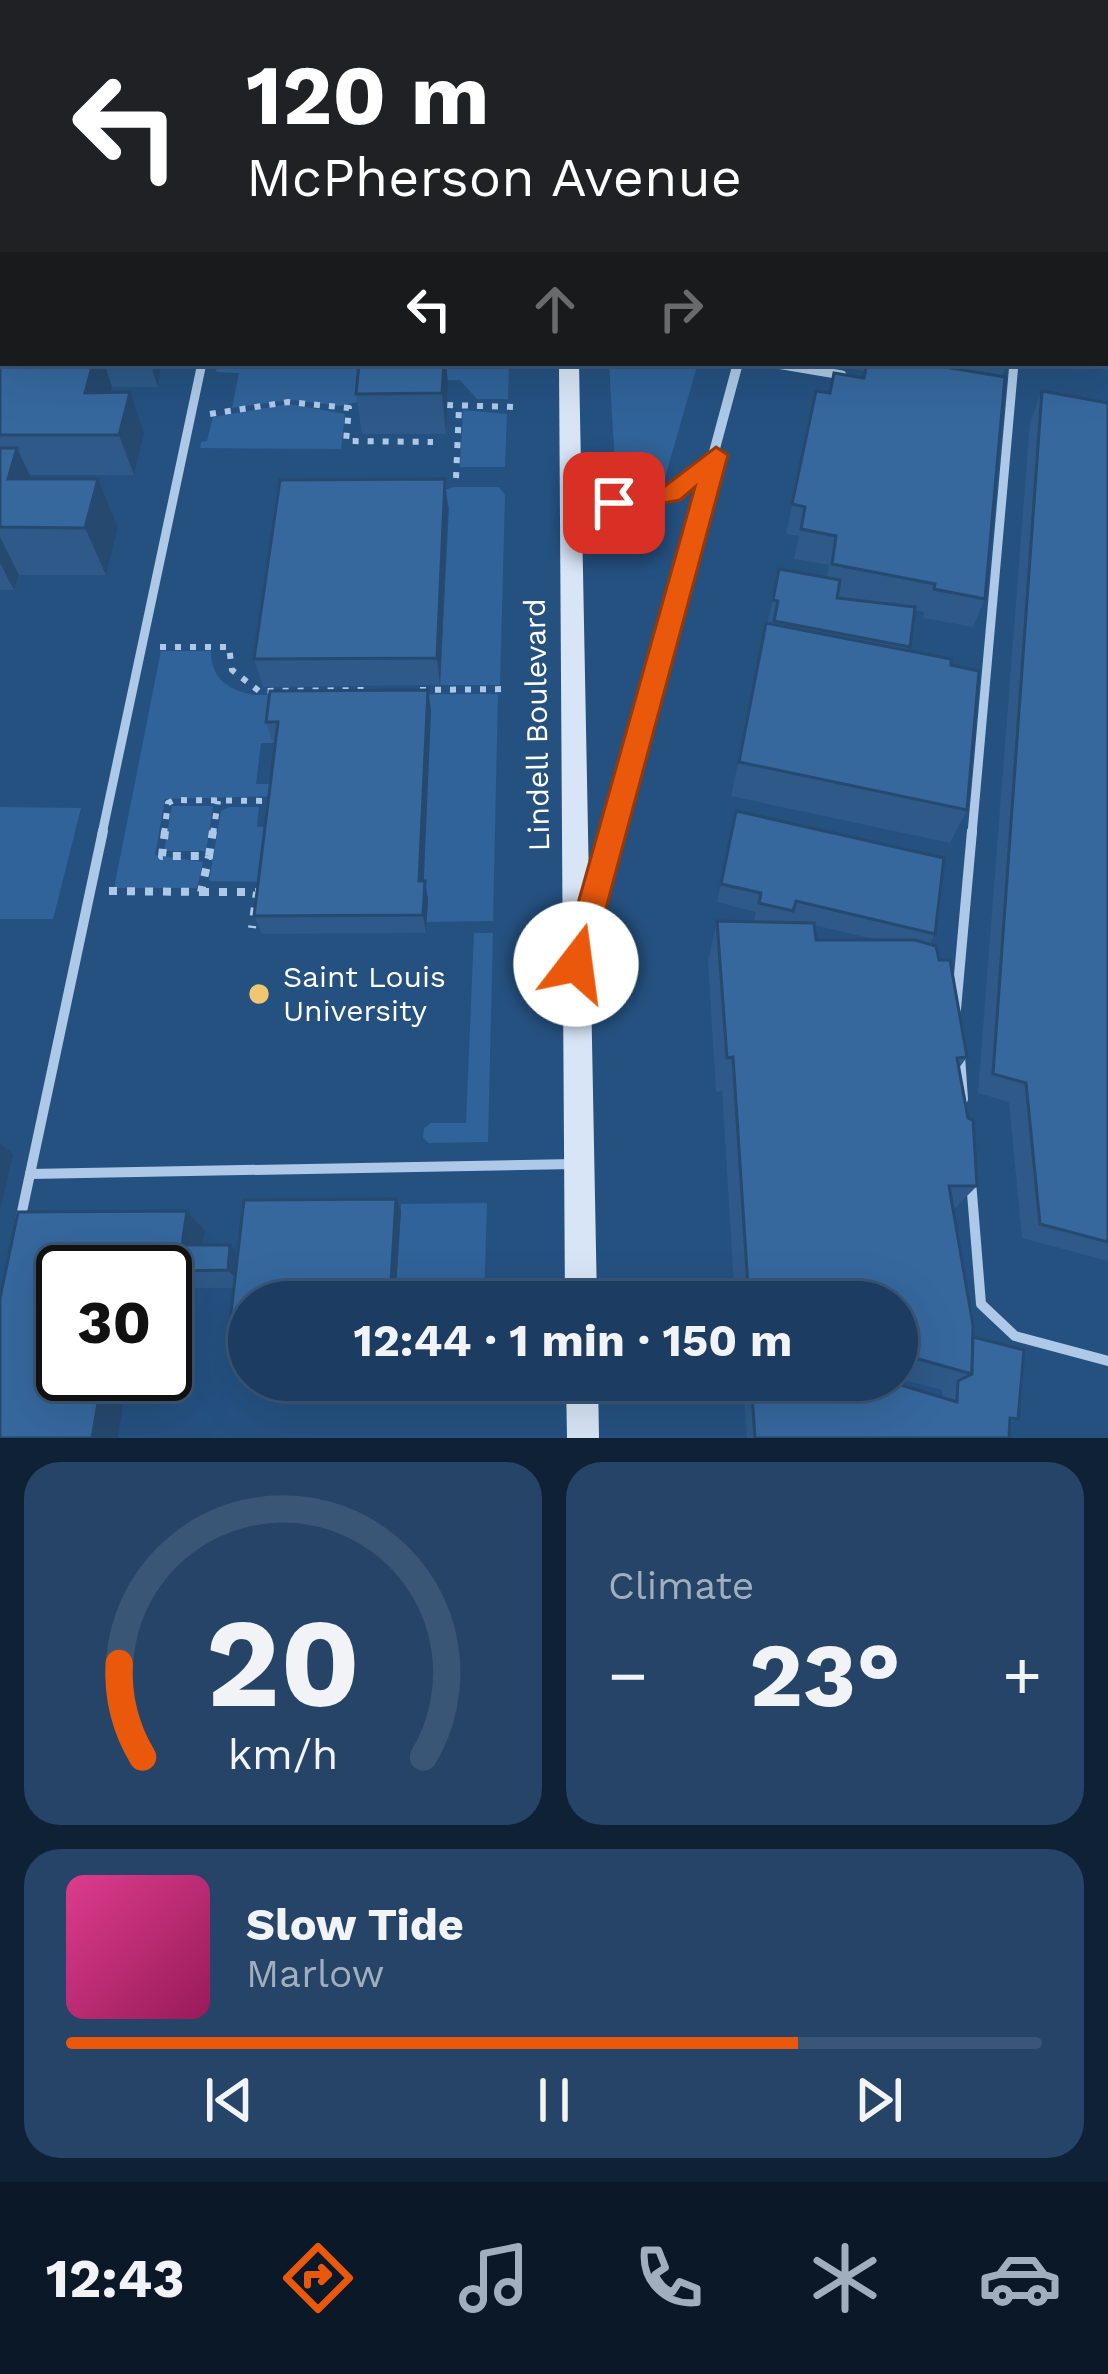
<!DOCTYPE html>
<html lang="en">
<head>
<meta charset="utf-8">
<style>
	:root { --surface:#1c3d61; --page:#254467; --text:#f1f3f6; --muted:#a0aebd; --line:#3a5676; --accent:#ea580c }
	body { margin:0; font-family:"Work Sans",sans-serif; background:var(--page); color:var(--text); height:100vh; display:flex; flex-direction:column; font-size:45px; white-space:nowrap }
	* { box-sizing:border-box; margin:0 }
	p { font-size:39px; color:var(--muted) }
	.icon { flex:none; width:66px; height:66px; fill:none; stroke:currentColor; stroke-width:2; stroke-linecap:round; stroke-linejoin:round }
	.map { position:relative; height:1438px; overflow:hidden }
	.details { display:flex; flex-direction:column; gap:24px; padding:24px; background:#0f2235; flex:1 }
	.details>* { flex:none }
	.banner { position:absolute; left:0px; top:0px; width:1110px; height:366px; box-shadow:0 12px 48px #0002,0 0 0 3px var(--line); background:#202124; color:#fff; overflow:hidden }
	.speed { position:absolute; left:36px; top:1245px; display:flex; gap:24px; font-size:60px; font-weight:700; text-align:center }
	.speed>* { display:grid; place-content:center; width:156px; height:156px; border-radius:50%; background:var(--surface); box-shadow:0 12px 48px #0002,0 0 0 3px var(--line); line-height:1 }
	.speed .limit { border:6px solid #111; border-radius:18px; background:#fff; color:#111 }
	.pin { position:absolute; display:grid; place-items:center; width:102px; height:102px; color:#fff; margin:-51px; border-radius:24px; box-shadow:0 6px 18px #0006 }
	.me { position:absolute; width:132px; margin:-66px; rotate:15deg; stroke-linejoin:round; filter:drop-shadow(0 0 9px #0008) }
	.turn { display:flex; align-items:center; gap:42px; height:252px; padding:0 48px; font-size:54px }
	.turn .icon { width:156px; height:156px; stroke-width:2.5 }
	.turn b { display:block; font-size:84px; line-height:102px }
	.lanes { display:flex; align-items:center; height:114px; padding:0 48px; background:#0003; justify-content:center; gap:60px; direction:ltr }
	.lanes .off { opacity:.35 }
	.big { font-size:90px; font-weight:700; line-height:1.1 }
	.details .widget { flex:1; display:flex; flex-direction:column; justify-content:center; gap:18px; min-width:0; padding:0 42px; border-radius:36px; background:var(--page) }
	.details .dial { align-items:center; gap:0 }
	.dial svg { height:312px; overflow:visible; fill:none; stroke:var(--line); stroke-width:7; stroke-linecap:round; text-anchor:middle }
	.dial text { fill:var(--text); stroke:none }
	.song { display:flex; align-items:center; gap:36px }
	.cover { width:144px; height:144px; border-radius:18px; background:linear-gradient(135deg,hsl(330 70% 55%),hsl(330 70% 35%)) }
	.played { height:12px; border-radius:6px; background:linear-gradient(90deg,var(--accent) 75%,var(--line) 75%) }
	.keys { display:flex; justify-content:space-around; direction:ltr }
	.heat { display:flex; justify-content:space-between; align-items:center; font-size:66px; direction:ltr }
	.details .tiles { flex:1; display:grid; gap:24px; grid-template-columns:1fr 1fr }
	.widget:last-child { grid-column:span 2 }
	.trip { position:absolute; left:228px; top:1281px; width:690px; height:120px; border-radius:60px; background:var(--surface); box-shadow:0 12px 48px #0002,0 0 0 3px var(--line); font-weight:700; line-height:120px; text-align:center }
	.menu { display:flex; height:192px; justify-content:space-around; align-items:center; background:#0b1827; color:var(--muted) }
	.menu .icon { width:84px; height:84px }
	.menu .selected { color:var(--accent) }
	.menu b { font-size:54px; color:var(--text) }
	.map>svg:first-child { display:block }
</style>
</head>
<body>
<div class="map">
<svg width="1108" height="1438" viewBox="0 0 1108 1438">
	<rect width="100%" height="100%" fill="#255181"/>
	<g fill="#306399">
		<path d="M218,363H509L508,399H477L460,380H450L341,406L291,400L232,408L239,373L216,372Z"/>
		<path d="M609,363H698L664,481L656,491L630,494L616,483Z"/>
		<path d="M289,404L345,414L341,449L200,448L201,442L207,441L213,417Z"/>
		<path d="M463,410L507,414L505,467H460Z"/>
		<path d="M453,487H499L505,495L500,685H440L449,508L445,490Z"/>
		<path d="M161,651H211C211,679 228,690 254,695L498,694L493,921L427,922L277,713L273,743H261L256,784H280L278,796L165,799L155,855L203,862L197,888H114Z"/>
		<path d="M172,806H213L206,851H164Z"/>
		<path d="M0,807L81,808L53,919H0Z"/>
		<path d="M229,807H259L257,827H275L268,882L209,881L221,811Z"/>
		<path d="M474,933H493L488,1142L429,1143L423,1138L424,1128L431,1123H466Z"/>
		<path d="M487,1203L484,1302L395,1301L401,1204Z"/>
	</g>
	<g fill="none" stroke-linecap="round" stroke-linejoin="round">
		<g stroke="#adc9e7" stroke-width="6" stroke-dasharray="6 9" stroke-linecap="butt">
			<path d="M447,405L515,407"/>
			<path d="M210,414L288,402L349,408L346,441L433,442"/>
			<path d="M456,478L459,407"/>
			<path d="M160,647H229L232,670L259,691L371,690"/>
			<path d="M420,690L506,689"/>
			<path d="M164,834L168,803L174,800L274,801"/>
			<path d="M213,834L218,801"/>
		</g>
		<g stroke="#adc9e7" stroke-width="8" stroke-dasharray="8 10" stroke-linecap="butt">
			<path d="M165,831L162,856H209L213,831"/>
			<path d="M109,891L201,892L209,856"/>
			<path d="M201,892H257L252,928"/>
		</g>
		<path stroke="#adc9e7" stroke-width="6" d="M771,363L782,365"/>
		<g stroke="#adc9e7" stroke-width="9">
			<path d="M771,363L842,375"/>
			<path d="M102,834L202,363"/>
			<path d="M972,834L1014,363"/>
		</g>
		<g stroke="#adc9e7" stroke-width="10">
			<path d="M956,1009L972,831"/>
			<path d="M960,1056L963,1099"/>
			<path d="M30,1174L574,1164"/>
			<path d="M971,1181L981,1304L1015,1336L1108,1361"/>
			<path d="M20,1221L103,831"/>
		</g>
		<path stroke="#adc9e7" stroke-width="9" d="M0,26L3,19"/>
		<g stroke="#adc9e7" stroke-width="10">
			<path d="M570,503C625,503 670,501 711,460"/>
			<path d="M611,834L738,363"/>
		</g>
		<path stroke="#adc9e7" stroke-width="15" d="M585,930L612,831"/>
		<g fill="#d7e5f6" fill-rule="evenodd">
			<rect x="556" y="0" width="16" height="3"/>
			<rect x="0" y="81" width="3" height="10"/>
			<rect x="1107" y="164" width="1" height="10"/>
			<path d="M559,363H579L597,1302H565Z"/>
			<path d="M566,1380H598L599,1438H567Z"/>
		</g>
	</g>
	<g fill="#2e5988" fill-rule="evenodd">
		<path d="M662,0H754L749,3H639Z"/>
		<rect x="0" y="243" width="3" height="42"/>
		<path d="M0,296L3,363H161L158,387H112L111,393L144,433L134,475H30L31,479H98L118,527L106,575H19L14,590H0Z"/>
		<path d="M359,363H446L448,383L446,434H362L356,394Z"/>
		<path d="M821,363H1007L1002,376L985,599L973,627L923,618L924,612L914,610L908,651L951,665L967,810L950,843L731,796L779,569L827,578L829,565L794,559L799,536L786,534L816,391L830,393L862,378L864,371Z"/>
		<path d="M1042,391L1108,403V1261L1022,1238L1009,1102L978,1093L1030,422Z"/>
		<path d="M448,509L440,685L263,687L254,659Z"/>
		<path d="M428,690L431,711L423,881L428,899L426,933L262,934L254,916L276,743H273L266,722Z"/>
		<path d="M736,811L935,934L930,944L939,960L967,1057L959,1068L977,1186L953,1210L973,1337L1018,1419L1010,1423L1009,1438H747L743,1380H884L942,1397V1390L897,1378V1302H735L722,1091L716,1092L708,962L717,921H754L756,912L717,902ZM814,925L877,940H816Z"/>
		<path d="M396,1199L401,1211L395,1302H249V1339H239L229,1330L234,1288H193L188,1325H165V1272H63V1374H128L118,1438H0V1298L18,1212L187,1211L205,1231L203,1245H230L237,1253L244,1200Z"/>
	</g>
	<g fill="#26496f">
		<path d="M723,0H754L749,3H722Z"/>
		<path d="M93,363H104L112,387L101,433L85,393Z"/>
		<path d="M150,363H161L158,387Z"/>
		<path d="M444,363H446L448,383L446,434L442,393Z"/>
		<path d="M130,392L144,433L134,475L119,435Z"/>
		<path d="M17,448L40,497L8,479Z"/>
		<path d="M98,479L118,527L106,575L85,528Z"/>
		<path d="M445,479L448,509L440,685L437,658Z"/>
		<path d="M0,537L19,575L14,590L0,563Z"/>
		<path d="M428,690L431,711L423,900L419,881Z"/>
		<path d="M425,881L428,899L426,933L423,915Z"/>
		<path d="M0,1143L13,1154L0,1211Z"/>
		<path d="M396,1199L401,1211L395,1302H392L390,1298Z"/>
		<path d="M187,1211L205,1231L200,1264L182,1245Z"/>
		<path d="M230,1245L246,1264L244,1287L228,1270Z"/>
		<path d="M174,1271L193,1288L188,1325L169,1309Z"/>
		<path d="M103,1374H128L118,1438H92Z"/>
	</g>
	<g fill="#36689e" stroke="#26496f" stroke-width="3">
		<path d="M297,0H389V2H402L283,3H297Z"/>
		<path d="M408,0H470L472,3H408Z"/>
		<path d="M640,0H679L678,2L687,3H639Z"/>
		<rect x="0" y="200" width="3" height="43"/>
		<path d="M0,296H3V363H93L85,393L130,392L119,435H0Z"/>
		<path d="M359,363H444L442,393L356,394Z"/>
		<path d="M867,363H921L1005,377L985,599L934,589L935,584L832,564L836,536L801,529L805,507L792,504L816,391L830,393L834,373L864,378Z"/>
		<path d="M1042,391L1108,403V1242L1040,1224L1026,1083L993,1074Z"/>
		<path d="M0,448H17L8,479H98L85,528L0,527Z"/>
		<path d="M445,479L437,658L254,659L280,480Z"/>
		<path d="M779,569L840,580L837,598L915,607L910,647L774,621L778,601L773,600Z"/>
		<path d="M766,623L951,659V665L979,671L967,810L739,762Z"/>
		<path d="M428,690L419,881H425L423,915L254,916L278,722H266L270,691Z"/>
		<path d="M736,811L944,858L935,934L796,901L793,911L759,903L761,893L721,884Z"/>
		<path d="M717,921L814,923L816,940H915L936,946L939,960H950L967,1057L957,1058L968,1118L973,1120L977,1186H949L973,1325L972,1374L897,1353V1302H749L733,1057L727,1058Z"/>
		<path d="M396,1199L390,1298L392,1302H249V1330H229L244,1200Z"/>
		<path d="M187,1211L182,1245H230L228,1270L174,1271L169,1309H165V1272H63V1374H103L92,1438H0V1298L18,1212Z"/>
		<path d="M973,1337L1024,1350L1018,1419L1010,1418L1009,1438H755L751,1380H884L957,1402L958,1381L972,1374Z"/>
	</g>
	<path fill="#ea580c" stroke="#983908" stroke-width="3" d="M716,447L728,455L591,964L587,974L576,978L565,974L561,964L695,487L680,500L614,512L601,503L614,494L665,486Z"/>
	<circle fill="#f0c671" stroke="#255181" stroke-width="4.5" cx="259" cy="994" r="12"/>
	<g text-anchor="middle" stroke-width="12" stroke-linejoin="round" paint-order="stroke">
		<g font-size="30" fill="#fff" stroke="#255181">
			<text transform="translate(537 725) rotate(-91)" y="10">Lindell Boulevard</text>
		</g>
		<g font-size="30" fill="#fff" stroke="#255181" text-anchor="start">
			<text x="283" y="987">Saint Louis<tspan x="283" dy="34">University</tspan></text>
		</g>
	</g>
</svg>
<div class="speed"><div class="limit">30</div></div>
<div class="pin" style="left:614px;top:503px;background:#d93025"><svg class="icon" aria-label="arrive" viewBox="0 0 24 24"><path d="M6 21V4h12l-3 4 3 4H6"/></svg></div>
<svg class="me" style="left:576px;top:964px" viewBox="-20 -20 40 40"><circle r="19" fill="#fff"/><path d="M0-13L10 11 0 6-10 11z" fill="#ea580c"/></svg>
<div class="trip">12:44 · 1 min · 150 m</div>
<div class="banner">
<div class="turn"><svg class="icon" aria-label="left" viewBox="0 0 24 24"><path d="M17 20v-9H6M10 6l-5 5 5 5"/></svg><div><b>120 m</b>McPherson Avenue</div></div>
<div class="lanes"><svg class="icon" aria-label="left" viewBox="0 0 24 24"><path d="M17 20v-9H6M10 6l-5 5 5 5"/></svg><svg class="icon off" aria-label="ahead" viewBox="0 0 24 24"><path d="M12 20V5M6 11l6-6 6 6"/></svg><svg class="icon off" aria-label="right" viewBox="0 0 24 24"><path d="M7 20v-9h11M14 6l5 5-5 5"/></svg></div>
</div>
</div>
<section class="details">
<div class="tiles">
<div class="widget dial"><svg viewBox="0 0 100 80">
<path d="M14 69A42 42 0 1 1 86 69"/>
<path d="M14 69A42 42 0 0 1 8 45" stroke="#ea580c"/>
<text x="50" y="56" font-size="32" font-weight="700">20</text>
<text x="50" y="72" font-size="11">km/h</text>
</svg></div>
<div class="widget"><p>Climate</p>
<div class="heat"><a>−</a><b class="big">23°</b><a>+</a></div>
</div>
<div class="widget">
<div class="song"><i class="cover"></i><div><b>Slow Tide</b><p>Marlow</p></div></div>
<div class="played"></div>
<div class="keys"><svg class="icon" aria-label="previous" viewBox="0 0 24 24"><path d="M18 5L8 12l10 7zM5 5v14"/></svg><svg class="icon" aria-label="pause" viewBox="0 0 24 24"><path d="M8 5v14M16 5v14"/></svg><svg class="icon" aria-label="next" viewBox="0 0 24 24"><path d="M6 5l10 7-10 7zM19 5v14"/></svg></div>
</div>
</div>
</section>
<nav class="menu">
<b>12:43</b>
<svg class="icon selected" aria-label="directions" viewBox="0 0 24 24"><path d="M12 3l9 9-9 9-9-9zM9 14v-3h6M13 9l2 2-2 2"/></svg>
<svg class="icon" aria-label="music" viewBox="0 0 24 24"><path d="M9 18V5l10-2v13"/><circle cx="6" cy="18" r="3"/><circle cx="16" cy="16" r="3"/></svg>
<svg class="icon" aria-label="phone" viewBox="0 0 24 24"><path d="M5 4h4l2 5-3 2q2 4 5 5l2-3 5 2v4C11 20 4 13 5 4z"/></svg>
<svg class="icon" aria-label="climate" viewBox="0 0 24 24"><path d="M12 3v18M4 7l16 10M4 17L20 7"/></svg>
<svg class="icon" aria-label="car" viewBox="0 0 24 24"><path d="M5 17H2v-5l4-1 3-4h7l3 4 3 1v5h-3M9 17h6M6 11h13"/><circle cx="7" cy="17" r="2"/><circle cx="17" cy="17" r="2"/></svg>
</nav>
</body>
</html>
